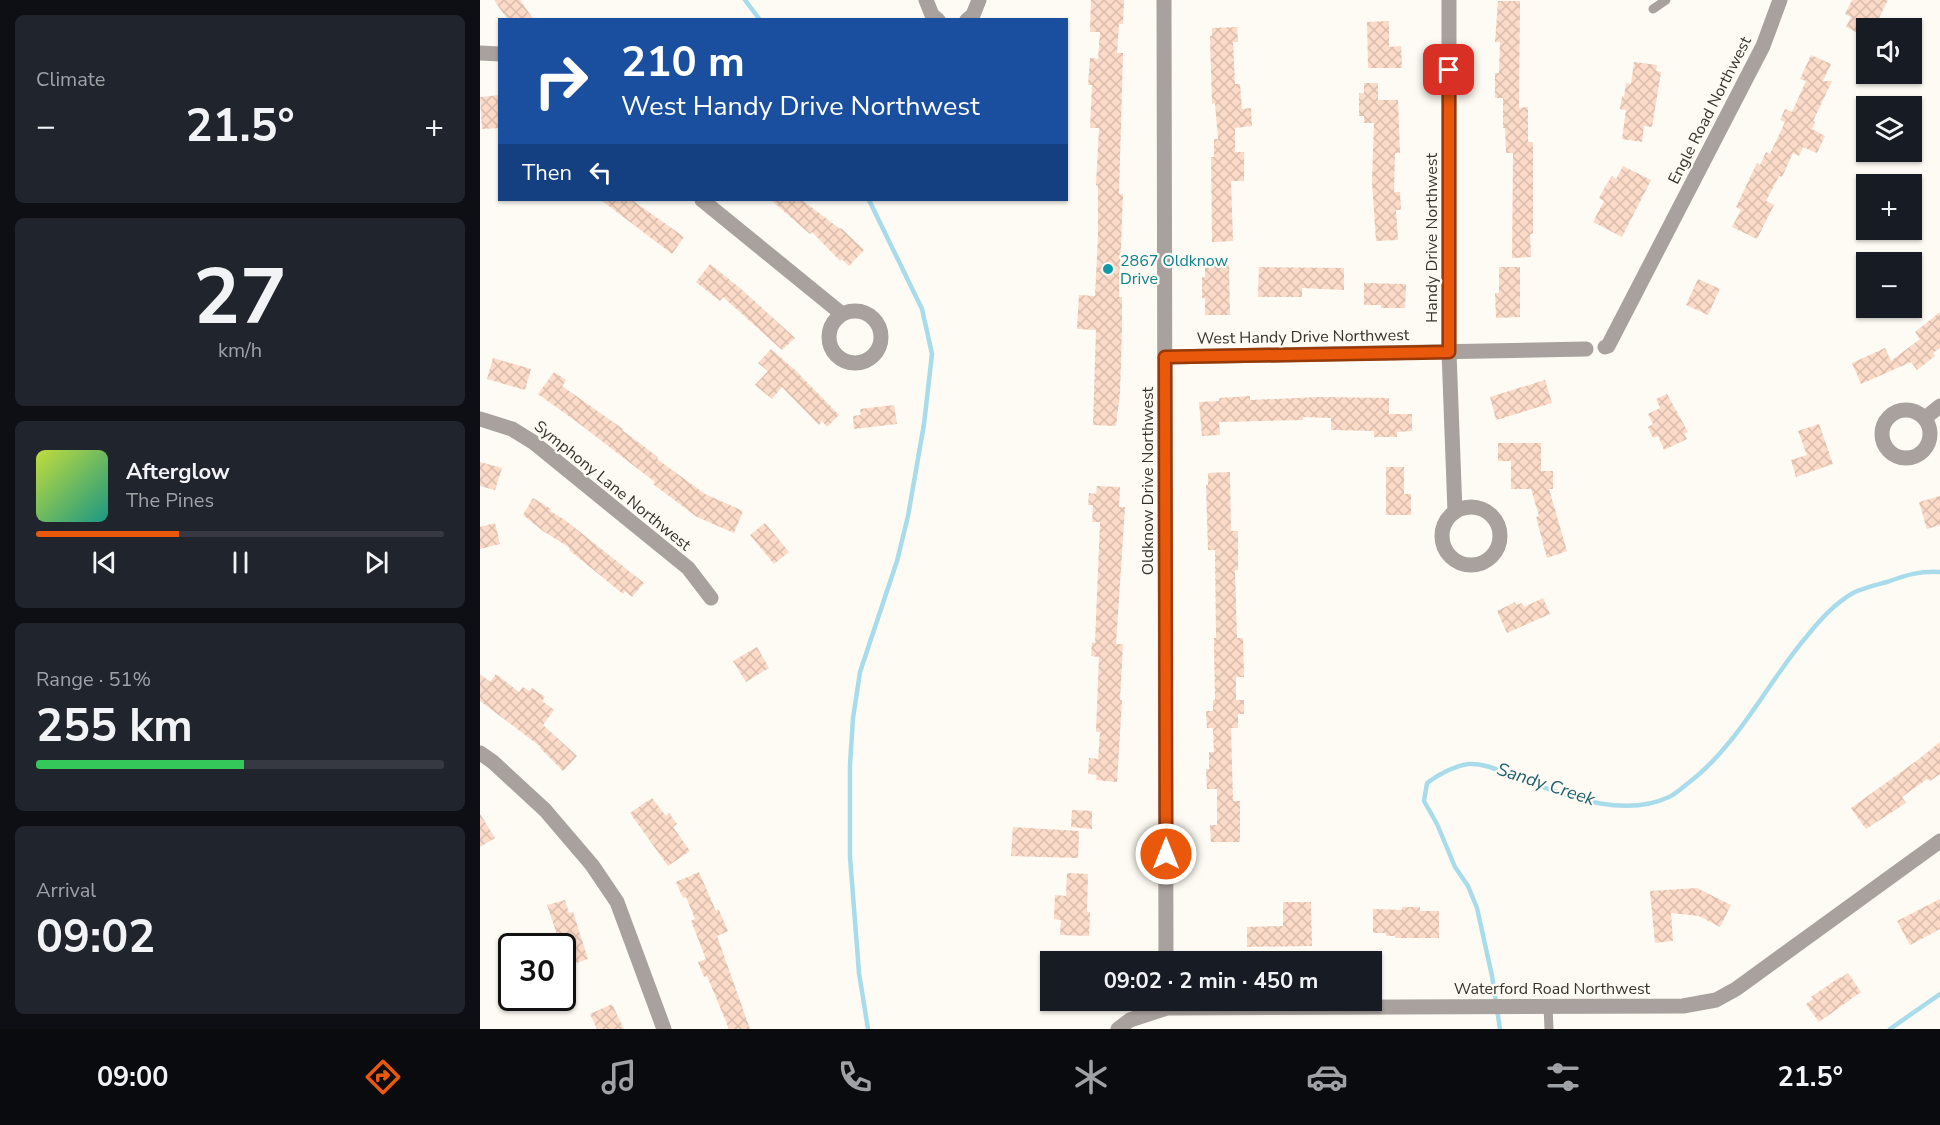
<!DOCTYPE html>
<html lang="en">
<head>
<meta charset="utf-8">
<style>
	:root { --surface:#171b24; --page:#20242c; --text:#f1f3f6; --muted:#9ea1a6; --line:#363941; --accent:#ea580c }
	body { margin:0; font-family:"Nunito Sans",sans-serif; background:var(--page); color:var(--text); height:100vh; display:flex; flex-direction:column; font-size:22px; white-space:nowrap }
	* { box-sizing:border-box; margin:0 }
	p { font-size:20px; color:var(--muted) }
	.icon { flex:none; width:33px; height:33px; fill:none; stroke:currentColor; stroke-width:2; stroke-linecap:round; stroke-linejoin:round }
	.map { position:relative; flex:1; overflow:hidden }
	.details { display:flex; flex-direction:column; gap:15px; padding:15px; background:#0d0f14; width:480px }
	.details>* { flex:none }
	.banner { position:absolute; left:18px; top:18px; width:570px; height:183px; border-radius:0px; box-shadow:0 2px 4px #0004; background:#1a4fa0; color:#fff; overflow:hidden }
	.buttons { position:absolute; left:1376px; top:18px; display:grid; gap:12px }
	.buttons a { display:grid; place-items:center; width:66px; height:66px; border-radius:0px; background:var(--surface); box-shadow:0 2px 4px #0004; font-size:30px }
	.speed { position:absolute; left:18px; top:933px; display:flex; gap:12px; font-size:30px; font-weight:700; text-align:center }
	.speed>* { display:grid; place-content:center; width:78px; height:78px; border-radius:50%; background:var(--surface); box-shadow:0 2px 4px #0004; line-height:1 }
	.speed .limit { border:3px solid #111; border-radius:9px; background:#fff; color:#111 }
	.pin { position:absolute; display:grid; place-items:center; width:51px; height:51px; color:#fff; margin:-26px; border-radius:12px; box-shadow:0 3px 9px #0006 }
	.me { position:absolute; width:66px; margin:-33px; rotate:0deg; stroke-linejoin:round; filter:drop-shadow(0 0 4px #0008) }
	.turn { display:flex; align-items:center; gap:21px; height:126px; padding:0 24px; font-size:27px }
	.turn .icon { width:78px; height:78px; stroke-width:2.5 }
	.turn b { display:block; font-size:42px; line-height:51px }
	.then { display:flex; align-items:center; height:57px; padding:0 24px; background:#0003; gap:12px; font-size:22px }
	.big { font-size:45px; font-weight:700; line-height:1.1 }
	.details .tile { flex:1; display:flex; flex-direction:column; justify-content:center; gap:9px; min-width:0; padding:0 21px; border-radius:9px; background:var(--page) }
	.details .dial { align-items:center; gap:0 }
	.dial b { font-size:78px; line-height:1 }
	.song { display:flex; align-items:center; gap:18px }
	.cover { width:72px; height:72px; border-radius:9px; background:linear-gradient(135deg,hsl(70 70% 55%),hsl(170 70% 35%)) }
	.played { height:6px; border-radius:3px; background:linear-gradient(90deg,var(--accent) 35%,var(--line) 35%) }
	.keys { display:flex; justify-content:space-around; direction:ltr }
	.heat { display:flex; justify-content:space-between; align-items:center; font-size:33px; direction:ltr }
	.charge { height:9px; border-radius:4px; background:linear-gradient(90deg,#34c759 51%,var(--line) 0) }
	.trip { position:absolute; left:560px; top:951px; width:342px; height:60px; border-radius:0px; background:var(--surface); box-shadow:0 2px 4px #0004; font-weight:700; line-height:60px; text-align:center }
	.dock { display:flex; height:96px; justify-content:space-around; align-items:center; background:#090b0e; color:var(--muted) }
	.dock .icon { width:42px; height:42px }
	.dock .selected { color:var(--accent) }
	.dock b { font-size:27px; color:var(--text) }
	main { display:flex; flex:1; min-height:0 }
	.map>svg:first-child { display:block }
</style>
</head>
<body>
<main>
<section class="details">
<div class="tile"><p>Climate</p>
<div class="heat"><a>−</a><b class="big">21.5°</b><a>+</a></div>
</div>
<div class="tile dial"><b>27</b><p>km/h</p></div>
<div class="tile">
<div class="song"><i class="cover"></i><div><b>Afterglow</b><p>The Pines</p></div></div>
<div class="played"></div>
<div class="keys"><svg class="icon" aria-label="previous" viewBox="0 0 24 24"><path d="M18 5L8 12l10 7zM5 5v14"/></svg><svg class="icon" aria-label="pause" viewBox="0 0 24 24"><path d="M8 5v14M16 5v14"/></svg><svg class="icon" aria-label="next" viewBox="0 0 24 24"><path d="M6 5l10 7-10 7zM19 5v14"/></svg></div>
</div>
<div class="tile"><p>Range · 51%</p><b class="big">255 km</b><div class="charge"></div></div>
<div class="tile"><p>Arrival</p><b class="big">09:02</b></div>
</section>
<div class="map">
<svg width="1460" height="1029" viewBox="0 0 1460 1029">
	<defs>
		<pattern id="building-cross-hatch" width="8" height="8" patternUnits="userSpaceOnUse" patternTransform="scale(1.5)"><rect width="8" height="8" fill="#fcdac8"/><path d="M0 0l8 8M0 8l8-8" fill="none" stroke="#d9bcac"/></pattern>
	</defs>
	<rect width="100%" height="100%" fill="#fefbf4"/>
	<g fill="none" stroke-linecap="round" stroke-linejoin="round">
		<g stroke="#a9dcea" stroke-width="4.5">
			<path d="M265,0L280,20"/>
			<path d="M388,1029L379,973L370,857V765L373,718L380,672L417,561L428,516L444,424L452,354L442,309L389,200"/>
			<path d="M1020,1029L1012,976L997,908L988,886L975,867L957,824L944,801L947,783C958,775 974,766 988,764C1006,763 1019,771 1035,777C1081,793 1140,820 1189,797C1195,794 1202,788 1207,784C1258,746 1286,684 1327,636C1340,620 1354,604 1373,593C1383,588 1396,585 1407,582C1427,575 1438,571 1460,572"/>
			<path d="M1410,1029L1460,994"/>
		</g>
	</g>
	<g fill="url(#building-cross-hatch)">
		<path d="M14,0H40L54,20H28Z"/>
		<path d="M611,0H644L643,24H639L637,53H643L639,194H643L639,297H642V327L640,393L636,426L613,425L616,330L597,329L599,295L615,296L618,236V186L616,185L619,128H610L612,85H608L610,58L618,59L620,32H610Z"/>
		<path d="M1372,0H1408L1394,28H1386V37L1366,27L1371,17L1365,14Z"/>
		<path d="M1018,1H1040L1039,108L1048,107V142H1053V234H1050L1051,257L1032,258L1033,153H1026L1025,128H1023V98H1015V73H1019L1020,42H1015Z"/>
		<path d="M909,21V47L921,46L922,68H888L887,22Z"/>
		<path d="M757,27L758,42H753L755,84H760L762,109L771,108L772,126L755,128V152H764V181H751L753,241L732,242L731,157H734V139H738L735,103L732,104L730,36H732V28Z"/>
		<path d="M1331,55L1351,64L1343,81H1352L1333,121L1335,122L1332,129L1345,136L1337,153L1323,147L1319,156L1313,153L1302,177L1299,176L1286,201L1294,205L1277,239L1252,227L1261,210L1256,207L1277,163L1280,165L1286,152L1290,154L1305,122L1300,120L1305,109L1312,112L1326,81L1320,79Z"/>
		<path d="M1154,62L1177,65L1176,71L1181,72L1172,127L1164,126L1162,142L1142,139L1146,110L1140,109L1142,96L1144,97L1146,83L1151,84Z"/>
		<path d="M884,83H898V100H918L920,153H915L914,192H920L921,210H916L918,240L896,241L892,182L894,123H884V116H879V93H884Z"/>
		<path d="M20,95V128L2,129L0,97Z"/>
		<path d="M1143,166L1171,180L1142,237L1113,222L1124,201L1119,198L1126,185L1132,176L1136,179Z"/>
		<path d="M121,200H152L204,237L192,254Z"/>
		<path d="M291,200H322L360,229L361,228L384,250L369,266L362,259L360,261L332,232L330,234Z"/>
		<path d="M230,264L260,288L315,338L302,350L243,297L240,301L216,282Z"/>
		<path d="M725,265H749L750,315H725V298H722V277H725Z"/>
		<path d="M779,267L864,268V290L822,288V297H778Z"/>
		<path d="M1019,267H1040V317L1016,318L1015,293H1019Z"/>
		<path d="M1218,279L1240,289L1228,315L1206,305Z"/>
		<path d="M884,283L926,284L925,308H901V305H884Z"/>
		<path d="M1460,312V348L1453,353L1455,356L1437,370L1431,362L1381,384L1372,363L1405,348L1411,361L1440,339L1435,332Z"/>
		<path d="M291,349L316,371L359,415L347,427L342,421L339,425L302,387L292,399L275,385L288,371L278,363Z"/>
		<path d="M13,358L51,369L45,390L7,379Z"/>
		<path d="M74,372L86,380L82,386L143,429L142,430L178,457L177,459L225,494L263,511L254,533L217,517L173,484L175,482L97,422L58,394Z"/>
		<path d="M1065,380L1072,403L1016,420L1010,397Z"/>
		<path d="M1187,394L1208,432L1204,434L1207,439L1184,450L1178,436L1173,438L1168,427L1173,424L1168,414L1180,408L1176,399Z"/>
		<path d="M770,396V400L839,397L909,398V414H932V431L917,432V437H894V431L851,430V418L823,417V420L739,422L740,435L722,436L719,402L739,401V398Z"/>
		<path d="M414,405L417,424L374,429L373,416L381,415L380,409Z"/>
		<path d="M1339,424L1353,464L1316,477L1311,460L1327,455L1318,431Z"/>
		<path d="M1018,443H1061V471H1073V489H1069L1087,551L1067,558L1056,517L1059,516L1051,489H1031V461H1018Z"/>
		<path d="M0,462L22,468L15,490L0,486Z"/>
		<path d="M906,467H924V494H931V515H906Z"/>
		<path d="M750,472L751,531H758V570H755L757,638H763L764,677H756V700H764V714H758V728H751L753,801H760V842H731L730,825H737V789H727L726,769H729V752H734L733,728H727L726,711H733V700H735L734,638H736L735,550H728L726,485H728V473Z"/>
		<path d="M617,486L640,487L639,507H645L636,644H643L640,700H642L637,782L616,780L617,775L608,774L609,758L618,759L620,732H616L619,657L611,656L612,642L615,643L620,522H612L613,505H608L609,493L616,494Z"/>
		<path d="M1460,496V525L1447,529L1439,502Z"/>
		<path d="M53,498L71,509L70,511L85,520L164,583L152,597L145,591L143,594L89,550L90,548L63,531L43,515Z"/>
		<path d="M15,523L20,544L0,549V527Z"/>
		<path d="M285,523L309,552L294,564L270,535Z"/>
		<path d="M1063,598L1070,614L1027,633L1017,611L1035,602L1036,605L1042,603L1044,607Z"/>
		<path d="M277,647L289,668L266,682L253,661Z"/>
		<path d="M0,674L10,682L16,674L39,692L43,687L49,691L52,688L65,697L62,701L74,710L63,725L97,756L83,771L60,748L61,747L0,701Z"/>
		<path d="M1460,742V774L1450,781L1447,779L1422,797L1426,803L1386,829L1371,808L1435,762Z"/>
		<path d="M172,798L186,816L189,813L197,824L193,827L210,851L188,866L150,813Z"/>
		<path d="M592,810L612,811V829L591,827Z"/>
		<path d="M0,814L15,838L0,847Z"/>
		<path d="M533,827L599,831L598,858L531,856Z"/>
		<path d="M219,872L236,911L239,910L248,931L237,936L270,1029H249L227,976L224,977L218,962L226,959L211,921L215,919L206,897L203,898L196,882Z"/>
		<path d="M587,873L608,874L607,912H610L609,936L580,935L581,920L574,919L575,895L586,896Z"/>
		<path d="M1217,888L1251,905L1240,927L1219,916L1191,913L1193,941L1175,943L1170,891Z"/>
		<path d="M1460,899V929L1430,945L1417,921Z"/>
		<path d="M85,900L89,913L93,912L108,959L87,966L82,946H81L67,905Z"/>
		<path d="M803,902H831L832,946L767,947V927L803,926Z"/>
		<path d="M922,907H940V911H959V938H915V936H906V933H893V909L922,910Z"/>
		<path d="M1368,973L1381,992L1339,1022L1326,1004L1333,999L1331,997L1360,977L1361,978Z"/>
		<path d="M132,1004L144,1029H117L110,1014Z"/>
	</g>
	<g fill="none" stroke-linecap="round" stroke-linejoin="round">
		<g stroke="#a9a19d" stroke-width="9">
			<path d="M1173,9L1186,0"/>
			<path d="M1068,1006L1069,1029"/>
		</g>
		<g stroke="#a9a19d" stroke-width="15">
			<path d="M446,0L452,15L458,20"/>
			<path d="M684,0L686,962"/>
			<path d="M969,0V352L975,512"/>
			<path d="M487,20L493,15L499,0"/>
			<path d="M0,53L20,54"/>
			<path d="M222,200L362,314"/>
			<circle cx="375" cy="337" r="26"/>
			<path d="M1125,347L1128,346L1283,46L1300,0"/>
			<path d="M685,357L1106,349"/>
			<circle cx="1426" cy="434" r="24"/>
			<path d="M1445,418L1460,406"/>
			<path d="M0,419L32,429L53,442L208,568L231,598"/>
			<circle cx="991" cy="536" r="29"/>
			<path d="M0,753L13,762L65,810L112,865L137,902L184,1029"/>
			<path d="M638,1029L650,1020L687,1008L1203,1006L1236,1000L1256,989L1460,841"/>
		</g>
	</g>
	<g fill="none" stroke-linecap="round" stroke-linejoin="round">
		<defs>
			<path id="route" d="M686,854L685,357L969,352V70"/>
		</defs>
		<use href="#route" stroke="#983908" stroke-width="15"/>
		<use href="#route" stroke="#ea580c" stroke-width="10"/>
	</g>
	<circle fill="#0f9aa8" stroke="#fefbf4" stroke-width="2" cx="628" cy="269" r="6"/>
	<g text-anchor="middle" stroke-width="4.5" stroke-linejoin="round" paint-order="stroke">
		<g font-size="16" fill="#36332c" stroke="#fefbf4">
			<text transform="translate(1229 110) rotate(-63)" y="6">Engle Road Northwest</text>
			<text transform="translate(951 238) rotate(-90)" y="6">Handy Drive Northwest</text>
			<text transform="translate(823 336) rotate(-1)" y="6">West Handy Drive Northwest</text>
			<text transform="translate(667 481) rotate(-90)" y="6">Oldknow Drive Northwest</text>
			<text transform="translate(133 485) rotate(39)" y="6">Symphony Lane Northwest</text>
			<text x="1072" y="994">Waterford Road Northwest</text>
		</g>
		<g font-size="16" fill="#0d838f" stroke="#fefbf4" text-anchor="start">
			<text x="640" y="266">2867 Oldknow<tspan x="640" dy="18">Drive</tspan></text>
		</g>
		<g font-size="18" font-style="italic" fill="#1e606f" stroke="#fefbf4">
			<text transform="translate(1066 784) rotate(18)" y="6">Sandy Creek</text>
		</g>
	</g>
</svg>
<div class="buttons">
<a><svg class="icon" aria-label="sound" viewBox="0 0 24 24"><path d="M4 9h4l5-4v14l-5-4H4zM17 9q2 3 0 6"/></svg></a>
<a><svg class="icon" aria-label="layers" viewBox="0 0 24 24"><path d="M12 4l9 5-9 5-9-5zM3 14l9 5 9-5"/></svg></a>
<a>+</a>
<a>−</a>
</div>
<div class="speed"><div class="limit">30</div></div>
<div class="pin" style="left:969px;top:70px;background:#d93025"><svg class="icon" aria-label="arrive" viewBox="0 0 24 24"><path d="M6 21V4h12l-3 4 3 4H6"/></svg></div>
<svg class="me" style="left:686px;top:854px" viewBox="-20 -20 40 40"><circle r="17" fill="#ea580c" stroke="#fff" stroke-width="3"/><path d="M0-11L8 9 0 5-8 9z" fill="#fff"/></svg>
<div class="trip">09:02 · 2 min · 450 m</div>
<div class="banner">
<div class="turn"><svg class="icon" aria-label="right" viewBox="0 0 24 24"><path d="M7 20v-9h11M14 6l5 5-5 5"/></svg><div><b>210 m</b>West Handy Drive Northwest</div></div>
<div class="then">Then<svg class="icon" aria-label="left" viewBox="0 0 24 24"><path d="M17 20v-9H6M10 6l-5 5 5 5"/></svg></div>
</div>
</div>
</main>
<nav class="dock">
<b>09:00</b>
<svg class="icon selected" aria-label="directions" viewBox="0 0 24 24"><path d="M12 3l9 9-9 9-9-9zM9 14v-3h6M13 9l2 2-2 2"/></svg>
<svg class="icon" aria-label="music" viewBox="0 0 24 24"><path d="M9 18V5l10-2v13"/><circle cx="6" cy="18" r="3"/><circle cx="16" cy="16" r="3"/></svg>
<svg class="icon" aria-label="phone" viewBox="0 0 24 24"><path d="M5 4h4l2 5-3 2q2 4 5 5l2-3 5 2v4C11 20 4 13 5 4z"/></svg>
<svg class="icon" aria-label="climate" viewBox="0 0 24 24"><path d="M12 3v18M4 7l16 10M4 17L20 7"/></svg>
<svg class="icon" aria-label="car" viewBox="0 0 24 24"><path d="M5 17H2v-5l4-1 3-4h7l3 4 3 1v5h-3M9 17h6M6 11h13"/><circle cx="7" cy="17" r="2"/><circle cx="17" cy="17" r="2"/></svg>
<svg class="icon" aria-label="filters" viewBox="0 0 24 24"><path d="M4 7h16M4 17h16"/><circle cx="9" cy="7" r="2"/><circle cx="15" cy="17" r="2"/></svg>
<b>21.5°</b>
</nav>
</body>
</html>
